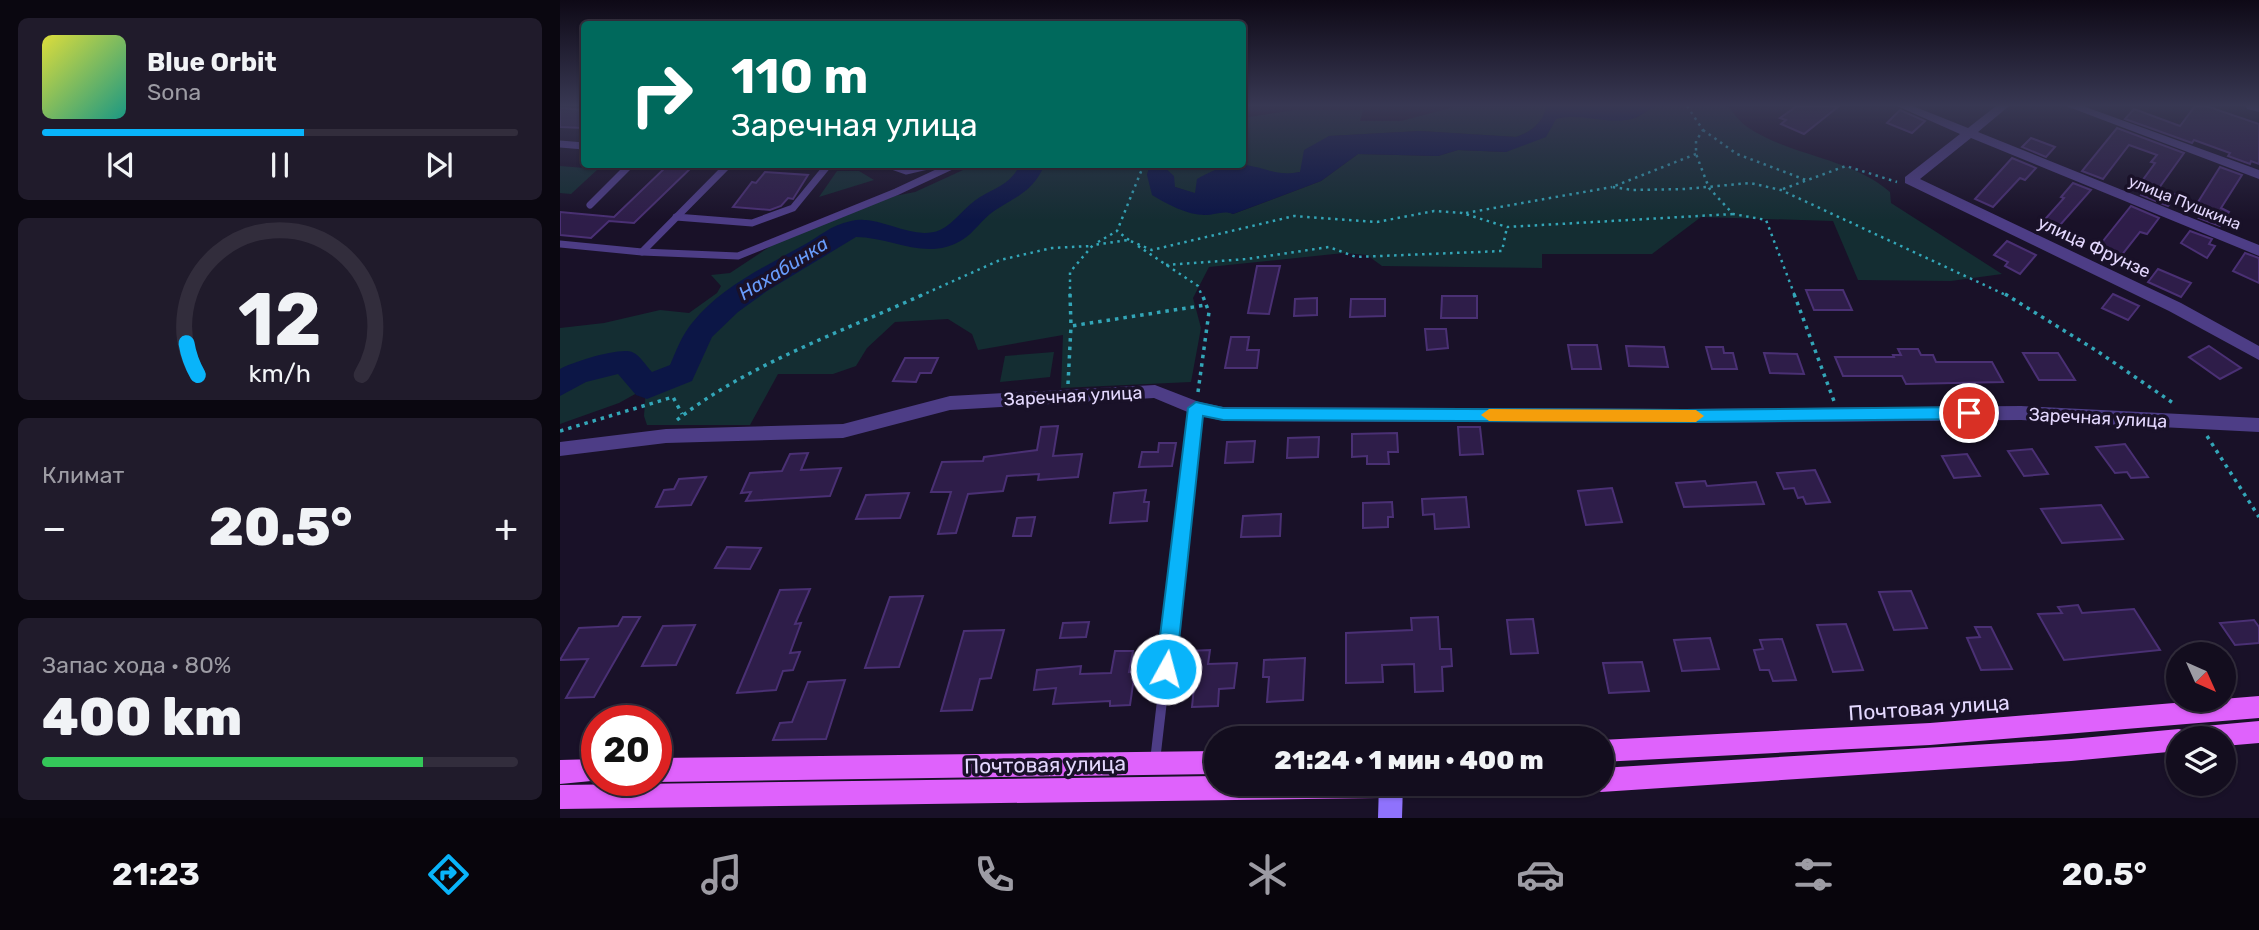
<!DOCTYPE html>
<html lang="ru">
<head>
<meta charset="utf-8">
<style>
	:root { --surface:#130d1e; --page:#201b2b; --text:#f1f3f6; --muted:#9d9ca4; --line:#322d3c; --accent:#09b4fa }
	body { margin:0; font-family:Rubik,sans-serif; background:var(--page); color:var(--text); height:100vh; display:flex; flex-direction:column; font-size:26px; white-space:nowrap }
	* { box-sizing:border-box; margin:0 }
	p { font-size:23px; color:var(--muted) }
	.icon { flex:none; width:38px; height:38px; fill:none; stroke:currentColor; stroke-width:2; stroke-linecap:round; stroke-linejoin:round }
	.map { position:relative; flex:1; overflow:hidden }
	.drawer { display:flex; flex-direction:column; gap:18px; padding:18px; background:#0a0710; width:560px }
	.drawer>* { flex:none }
	.hud { position:absolute; left:21px; top:21px; width:665px; height:147px; border-radius:7px; box-shadow:0 2px 5px #0004,0 0 0 2px var(--line); background:#00695c; color:#fff; overflow:hidden }
	.needle { width:46px; rotate:135deg }
	.tools { position:absolute; left:1606px; top:642px; display:grid; gap:14px }
	.tools a { display:grid; place-items:center; width:70px; height:70px; border-radius:50%; background:var(--surface); box-shadow:0 2px 5px #0004,0 0 0 2px var(--line); font-size:35px }
	.speed { position:absolute; left:21px; top:705px; display:flex; gap:14px; font-size:35px; font-weight:700; text-align:center }
	.speed>* { display:grid; place-content:center; width:91px; height:91px; border-radius:50%; background:var(--surface); box-shadow:0 2px 5px #0004,0 0 0 2px var(--line); line-height:1 }
	.speed .limit { border:10px solid #d22; background:#fff; color:#111 }
	.pin { position:absolute; display:grid; place-items:center; width:60px; height:60px; color:#fff; margin:-30px; border:4px solid #fff; border-radius:50%; box-shadow:0 2px 7px #0007 }
	.me { position:absolute; width:77px; margin:-38px; rotate:7deg; stroke-linejoin:round; filter:drop-shadow(0 0 5px #0008) }
	.turn { display:flex; align-items:center; gap:24px; height:147px; padding:0 35px; font-size:32px }
	.turn .icon { width:91px; height:91px; stroke-width:2.5 }
	.turn b { display:block; font-size:49px; line-height:60px }
	.big { font-size:52px; font-weight:800; line-height:1.1 }
	.drawer .card { flex:1; display:flex; flex-direction:column; justify-content:center; gap:10px; min-width:0; padding:0 24px; border-radius:10px; background:var(--page) }
	.drawer .dial { align-items:center; gap:0 }
	.dial svg { height:182px; overflow:visible; fill:none; stroke:var(--line); stroke-width:7; stroke-linecap:round; text-anchor:middle }
	.dial text { fill:var(--text); stroke:none }
	.song { display:flex; align-items:center; gap:21px }
	.cover { width:84px; height:84px; border-radius:10px; background:linear-gradient(135deg,hsl(60 70% 55%),hsl(170 70% 35%)) }
	.played { height:7px; border-radius:4px; background:linear-gradient(90deg,var(--accent) 55%,var(--line) 55%) }
	.keys { display:flex; justify-content:space-around; direction:ltr }
	.heat { display:flex; justify-content:space-between; align-items:center; font-size:38px; direction:ltr }
	.charge { height:10px; border-radius:5px; background:linear-gradient(90deg,#34c759 80%,var(--line) 0) }
	.trip { position:absolute; left:644px; top:726px; width:410px; height:70px; border-radius:35px; background:var(--surface); box-shadow:0 2px 5px #0004,0 0 0 2px var(--line); font-weight:800; line-height:70px; text-align:center }
	.dock { display:flex; height:112px; justify-content:space-around; align-items:center; background:#08050c; color:var(--muted) }
	.dock .icon { width:49px; height:49px }
	.dock .active { color:var(--accent) }
	.dock b { font-size:32px; color:var(--text) }
	main { display:flex; flex:1; min-height:0 }
	.map>svg:first-child { display:block }
</style>
</head>
<body>
<main>
<section class="drawer">
<div class="card">
<div class="song"><i class="cover"></i><div><b>Blue Orbit</b><p>Sona</p></div></div>
<div class="played"></div>
<div class="keys"><svg class="icon" aria-label="previous" viewBox="0 0 24 24"><path d="M18 5L8 12l10 7zM5 5v14"/></svg><svg class="icon" aria-label="pause" viewBox="0 0 24 24"><path d="M8 5v14M16 5v14"/></svg><svg class="icon" aria-label="next" viewBox="0 0 24 24"><path d="M6 5l10 7-10 7zM19 5v14"/></svg></div>
</div>
<div class="card dial"><svg viewBox="0 0 100 80">
<path d="M14 69A42 42 0 1 1 86 69"/>
<path d="M14 69A42 42 0 0 1 9 55" stroke="#09b4fa"/>
<text x="50" y="56" font-size="32" font-weight="700">12</text>
<text x="50" y="72" font-size="11">km/h</text>
</svg></div>
<div class="card"><p>Климат</p>
<div class="heat"><a>−</a><b class="big">20.5°</b><a>+</a></div>
</div>
<div class="card"><p>Запас хода · 80%</p><b class="big">400 km</b><div class="charge"></div></div>
</section>
<div class="map">
<svg width="1699" height="818" viewBox="0 0 1699 818">
	<rect width="100%" height="100%" fill="#191128"/>
	<g fill="#142d32">
		<path d="M987,106C983,122 972,132 956,137L860,131L769,136L740,172L721,176L711,173L636,194L615,187L602,165L682,164L683,118L735,110H803L800,121H841L894,107Z"/>
		<path d="M1095,106H1168C1173,112 1179,121 1186,126C1228,156 1290,157 1330,192L1331,203L1442,274L1391,281L1298,280L1273,221L1141,217L1092,254H982V268L822,266L807,255L784,253L649,267L633,298L641,328L631,382L501,388L503,335L418,350L412,334L388,319L335,322L307,348L296,366L273,374H218L190,425H87L84,416L86,388L59,403L0,424V328L44,323L100,310L129,313L157,293L161,286L151,275L170,273L223,238L319,199L355,192L414,165H590L587,175L644,215L666,211L673,214L761,181L798,154L878,156L898,150L946,152L995,119L1011,115L1076,118Z"/>
		<path d="M0,166L38,169L11,194L0,193Z"/>
		<path d="M277,171H299L314,180L259,197Z"/>
		<path d="M494,352L490,377L440,382L445,356Z"/>
	</g>
	<path fill="#0c1646" d="M987,106H1095C1089,109 1082,115 1075,118C1049,126 1022,112 996,119L986,137L946,152L898,150L878,156L798,154L761,181L673,214C663,210 655,215 645,215C627,215 607,204 592,195L587,175L590,165H602L614,176L615,187L635,193L637,179C653,170 672,161 691,166C712,170 717,176 740,172L744,150L769,136L860,131L956,137C972,132 983,122 987,106Z"/>
	<g fill="none" stroke-linecap="round" stroke-linejoin="round">
		<path fill="#0c1646" fill-rule="evenodd" d="M460,164H485C472,193 458,195 434,211C422,219 414,233 402,240C367,262 332,237 296,237L207,291L178,312L152,337L132,381L87,399L76,395L58,374L26,382L0,396V369C12,362 60,347 72,352C80,355 86,366 92,372L110,365C116,351 122,335 132,323C159,289 202,268 240,247C258,238 270,225 291,221C320,214 352,242 380,230C395,223 405,206 420,197C437,187 452,183 460,164Z"/>
	</g>
	<g fill="#2e1d49" stroke="#4a3074" stroke-width="2">
		<path d="M1237,106H1279L1244,134L1221,124L1226,120L1220,118Z"/>
		<path d="M1635,106H1646L1699,124V164L1691,161L1690,164L1668,156L1670,153L1634,140L1632,143L1565,119L1574,109L1620,126Z"/>
		<path d="M0,108L24,110V128L0,127Z"/>
		<path d="M1340,110L1365,121L1352,133L1327,123Z"/>
		<path d="M1557,128L1624,153L1599,188L1617,195L1608,206L1581,195L1584,190L1577,188L1595,163L1591,162L1597,155L1569,145L1543,179L1522,171Z"/>
		<path d="M1471,138L1495,147L1486,157L1462,147Z"/>
		<path d="M1452,158L1476,168L1465,180L1460,178L1433,207L1415,199Z"/>
		<path d="M109,164H135L74,223L49,221L31,238L0,235V212L54,217Z"/>
		<path d="M1660,167L1682,175L1661,208L1669,212L1660,226L1639,218L1643,214L1633,210Z"/>
		<path d="M205,172L248,175L233,199L228,198L221,206L210,210L173,207L192,182L196,183Z"/>
		<path d="M1513,183L1531,190L1493,233L1479,226L1504,198L1501,197Z"/>
		<path d="M1571,206L1599,218L1587,234L1580,232L1557,261L1535,251Z"/>
		<path d="M1630,231L1652,239L1649,244L1655,246L1647,258L1621,243Z"/>
		<path d="M1447,241L1476,255L1460,274L1445,266L1448,262L1434,255Z"/>
		<path d="M1685,253L1699,258V283L1673,271Z"/>
		<path d="M697,266H720L709,314L688,313Z"/>
		<path d="M1598,269L1631,283L1621,297L1588,282Z"/>
		<path d="M1246,290H1283L1292,310H1254Z"/>
		<path d="M1553,294L1579,306L1568,320L1542,308Z"/>
		<path d="M882,296H917V318H881Z"/>
		<path d="M757,298V315L734,316L735,299Z"/>
		<path d="M791,299H825V316L790,317Z"/>
		<path d="M865,329H886L888,348L867,350Z"/>
		<path d="M671,337H689L687,350H699L697,368H665Z"/>
		<path d="M1008,345H1037L1041,369H1012Z"/>
		<path d="M1066,346L1104,347L1108,367L1069,366Z"/>
		<path d="M1649,346L1681,368L1660,379L1629,357Z"/>
		<path d="M1146,347H1163L1164,353H1173L1177,369H1152Z"/>
		<path d="M1338,349H1358L1361,355H1373L1376,362H1432L1443,382L1346,384L1342,376H1283L1275,357H1334L1333,355H1341Z"/>
		<path d="M1204,353L1237,354L1244,374L1210,373Z"/>
		<path d="M1463,353H1498L1515,380H1479Z"/>
		<path d="M345,358H378L371,373H360L356,382L333,381Z"/>
		<path d="M498,426L493,456L522,454L518,477L478,480L479,474L447,476L443,491L408,494L396,533L378,534L391,492H371L382,462L423,461L424,457L477,450L481,427Z"/>
		<path d="M898,427H920L923,454L900,455Z"/>
		<path d="M837,433L838,452H828L829,464H807V456L792,457V434Z"/>
		<path d="M759,437L758,457L727,458L728,438Z"/>
		<path d="M695,441L693,462L665,463L667,442Z"/>
		<path d="M599,443H616L612,466L579,467L582,452H598Z"/>
		<path d="M1565,444L1588,477L1571,478L1567,472L1555,473L1536,447Z"/>
		<path d="M1472,449L1488,474L1464,476L1448,451Z"/>
		<path d="M248,453L241,470L281,468L270,496L186,501L191,492L181,493L190,473L222,471L230,454Z"/>
		<path d="M1407,454L1420,476L1394,478L1382,456Z"/>
		<path d="M1255,470L1270,502L1246,504L1243,497L1238,498L1234,488L1224,489L1217,473Z"/>
		<path d="M146,477L131,505L96,507L104,490L114,489L119,479Z"/>
		<path d="M1145,481L1147,486L1196,482L1204,504L1124,507L1116,483Z"/>
		<path d="M1052,488L1062,522L1026,525L1018,491Z"/>
		<path d="M586,490L584,502H589L587,521L550,523L554,493Z"/>
		<path d="M349,493L340,518L296,519L306,495Z"/>
		<path d="M906,497L909,527L875,529L874,514L863,515L862,499Z"/>
		<path d="M832,502L833,517H828V527L803,528V503Z"/>
		<path d="M1541,505L1563,539L1502,543L1481,509Z"/>
		<path d="M721,514L720,536L681,537L683,516Z"/>
		<path d="M475,517L471,536H453L457,518Z"/>
		<path d="M167,547L201,548L190,569L155,568Z"/>
		<path d="M250,589L235,624L241,623L230,653L240,652L233,670L223,671L216,690L177,693L220,590Z"/>
		<path d="M1351,591L1367,628L1334,630L1319,592Z"/>
		<path d="M363,596L339,667L305,668L330,597Z"/>
		<path d="M1518,605L1522,613L1574,609L1600,650L1504,660L1478,614L1502,613L1498,607Z"/>
		<path d="M63,617H80L34,697L6,698L28,659L0,660L19,628L58,626Z"/>
		<path d="M878,617L880,649H891L892,666L882,667L883,691L855,692L854,664L822,665L823,682L786,683V633L852,630L851,618Z"/>
		<path d="M973,619L978,653L951,654L947,620Z"/>
		<path d="M1694,620L1699,627V643L1675,645L1660,623Z"/>
		<path d="M529,622L526,637L500,638L503,623Z"/>
		<path d="M1286,624L1303,670L1273,672L1257,625Z"/>
		<path d="M135,625L116,665L82,666L103,626Z"/>
		<path d="M1415,627H1431L1452,669L1421,670L1407,638L1420,637Z"/>
		<path d="M444,630L431,678L420,679L412,710L381,711L404,631Z"/>
		<path d="M1150,638L1159,669L1122,671L1114,640Z"/>
		<path d="M1222,639L1236,680L1213,681L1209,670H1200L1194,650L1203,649L1200,640Z"/>
		<path d="M650,650L648,664L677,663L674,688L659,689L658,706L632,707L634,687H624L628,651Z"/>
		<path d="M555,651H573L569,672L575,671L570,705L550,706V701L493,704L496,688L474,690L477,670L521,666L520,674L551,673Z"/>
		<path d="M745,658L743,700L707,702L709,677H703L704,660Z"/>
		<path d="M1082,662L1089,691L1049,693L1043,663Z"/>
		<path d="M285,680L266,739L213,740L220,723L232,722L248,682Z"/>
	</g>
	<g fill="none" stroke-linecap="round" stroke-linejoin="round">
		<g stroke="#33a6b8" stroke-width="2.5" stroke-dasharray="2.5 4.5" stroke-linecap="butt">
			<path d="M1127,106L1143,130L1136,141V154L1149,188L1173,214L1206,220L1235,296"/>
			<path d="M1143,130L1177,154L1246,180"/>
			<path d="M1136,154L1052,187L1073,190L1125,189L1190,183L1221,190L1448,296"/>
			<path d="M1223,189L1286,166L1337,182"/>
			<path d="M906,213L1052,187"/>
			<path d="M569,240L557,231L584,164"/>
			<path d="M538,242L557,231"/>
			<path d="M578,246L638,286L642,296"/>
			<path d="M606,265L687,259L769,247L796,257L942,251L947,227"/>
			<path d="M360,296L440,260L492,248L531,246"/>
			<path d="M510,296V272L533,245L568,240L592,250L734,216L817,222L874,211L902,213L947,227L1173,214"/>
		</g>
		<g stroke="#33a6b8" stroke-width="3.5" stroke-dasharray="3.5 5" stroke-linecap="butt">
			<path d="M510,294L511,326L646,305"/>
			<path d="M1234,294L1274,401"/>
			<path d="M1445,294L1537,351L1616,405"/>
			<path d="M508,384L511,326"/>
			<path d="M638,392L649,312L642,294"/>
			<path d="M117,420C186,365 284,331 364,294"/>
			<path d="M0,431L113,397L122,414"/>
			<path d="M1647,436L1699,517"/>
		</g>
		<g stroke="#4d3d86" stroke-width="7">
			<path d="M0,144L24,146"/>
			<path d="M326,164L346,171L376,164"/>
			<path d="M30,205L71,164"/>
			<path d="M116,217L192,223L233,208L269,164"/>
			<path d="M0,244L82,252L169,164"/>
			<path d="M82,252L178,256L336,192L396,164"/>
		</g>
		<path stroke="#4d3d86" stroke-width="9" d="M622,530L636,408"/>
		<path stroke="#4d3d86" stroke-width="10" d="M595,761L622,528"/>
		<g fill="#4d3d86" fill-rule="evenodd">
			<path d="M1337,106H1353L1408,128L1436,106H1449L1418,132L1699,245V256L1411,138L1360,179L1621,303L1699,346V360L1609,311L1345,183V177L1400,134Z"/>
			<path d="M1506,106H1523L1699,170V179Z"/>
			<path d="M1686,106H1699V112L1687,109Z"/>
			<path d="M595,385L639,402L663,407L1125,409L1461,406L1699,418V432L1461,420L1125,423L663,421L630,413L594,398L390,410L283,438L106,443L0,456V442L106,429L283,424L390,396Z"/>
		</g>
		<path fill="#8f72fc" fill-rule="evenodd" d="M819,784H843L842,818H818Z"/>
		<g fill="#df62fc" fill-rule="evenodd">
			<path d="M1699,696V718L1370,745L1041,762V740L1370,723Z"/>
			<path d="M1699,721V743L1664,746V738H1619V751L1511,761L1041,792L1033,788L1031,784H1041V768L1511,739L1619,729L1625,731L1634,727Z"/>
			<path d="M656,751V774L96,782L93,780H96V758Z"/>
			<path d="M37,759V780H42L0,784V760Z"/>
			<path d="M656,776V784H982L978,792L970,796L0,809V785Z"/>
		</g>
	</g>
	<linearGradient id="sky" x2="0" y2="1"><stop stop-color="#0e0916"/><stop offset="0.48" stop-color="#383853"/><stop offset="1" stop-color="#383853" stop-opacity="0"/></linearGradient>
	<rect width="1699" height="220" fill="url(#sky)"/>
	<path fill="#09b4fa" stroke="#0675a2" stroke-width="2" d="M636,402L663,408L1125,410L1409,407L1417,413L1409,419L1125,422L663,420L643,416L616,669L613,676L606,678L599,676L596,669L628,408Z"/>
	<path fill="#f59e0b" d="M929,409L1136,410L1144,416L1136,422L929,421L921,415Z"/>
	<g text-anchor="middle" stroke-width="7" stroke-linejoin="round" paint-order="stroke">
		<g font-size="16" fill="#e4d8fe" stroke="#191128">
			<text transform="translate(1625 202) rotate(22)" y="6">улица Пушкина</text>
		</g>
		<g font-size="18" fill="#e4d8fe" stroke="#191128">
			<text transform="translate(1534 247) rotate(25)" y="6">улица Фрунзе</text>
			<text transform="translate(513 396) rotate(-3)" y="6">Заречная улица</text>
			<text transform="translate(1538 418) rotate(3)" y="6">Заречная улица</text>
		</g>
		<g font-size="19" font-style="italic" fill="#699cfc" stroke="#191128">
			<text transform="translate(223 268) rotate(-32)" y="7">Нахабинка</text>
		</g>
		<g font-size="21" fill="#e4d8fe" stroke="#191128">
			<text transform="translate(1369 708) rotate(-4)" y="7">Почтовая улица</text>
			<text transform="translate(485 765) rotate(-1)" y="7">Почтовая улица</text>
		</g>
	</g>
</svg>
<div class="tools">
<a><svg class="needle" viewBox="-14 -14 28 28"><path d="M0-13l5 13h-10z" fill="#e53935"/><path d="M0 13l5-13h-10z" fill="#9d9ca4"/></svg></a>
<a><svg class="icon" aria-label="layers" viewBox="0 0 24 24"><path d="M12 4l9 5-9 5-9-5zM3 14l9 5 9-5"/></svg></a>
</div>
<div class="speed"><div class="limit">20</div></div>
<div class="pin" style="left:1409px;top:413px;background:#d93025"><svg class="icon" aria-label="arrive" viewBox="0 0 24 24"><path d="M6 21V4h12l-3 4 3 4H6"/></svg></div>
<svg class="me" style="left:606px;top:669px" viewBox="-20 -20 40 40"><circle r="17" fill="#09b4fa" stroke="#fff" stroke-width="3"/><path d="M0-11L8 9 0 5-8 9z" fill="#fff"/></svg>
<div class="trip">21:24 · 1 мин · 400 m</div>
<div class="hud">
<div class="turn"><svg class="icon" aria-label="right" viewBox="0 0 24 24"><path d="M7 20v-9h11M14 6l5 5-5 5"/></svg><div><b>110 m</b>Заречная улица</div></div>
</div>
</div>
</main>
<nav class="dock">
<b>21:23</b>
<svg class="icon active" aria-label="directions" viewBox="0 0 24 24"><path d="M12 3l9 9-9 9-9-9zM9 14v-3h6M13 9l2 2-2 2"/></svg>
<svg class="icon" aria-label="music" viewBox="0 0 24 24"><path d="M9 18V5l10-2v13"/><circle cx="6" cy="18" r="3"/><circle cx="16" cy="16" r="3"/></svg>
<svg class="icon" aria-label="phone" viewBox="0 0 24 24"><path d="M5 4h4l2 5-3 2q2 4 5 5l2-3 5 2v4C11 20 4 13 5 4z"/></svg>
<svg class="icon" aria-label="climate" viewBox="0 0 24 24"><path d="M12 3v18M4 7l16 10M4 17L20 7"/></svg>
<svg class="icon" aria-label="car" viewBox="0 0 24 24"><path d="M5 17H2v-5l4-1 3-4h7l3 4 3 1v5h-3M9 17h6M6 11h13"/><circle cx="7" cy="17" r="2"/><circle cx="17" cy="17" r="2"/></svg>
<svg class="icon" aria-label="filters" viewBox="0 0 24 24"><path d="M4 7h16M4 17h16"/><circle cx="9" cy="7" r="2"/><circle cx="15" cy="17" r="2"/></svg>
<b>20.5°</b>
</nav>
</body>
</html>
